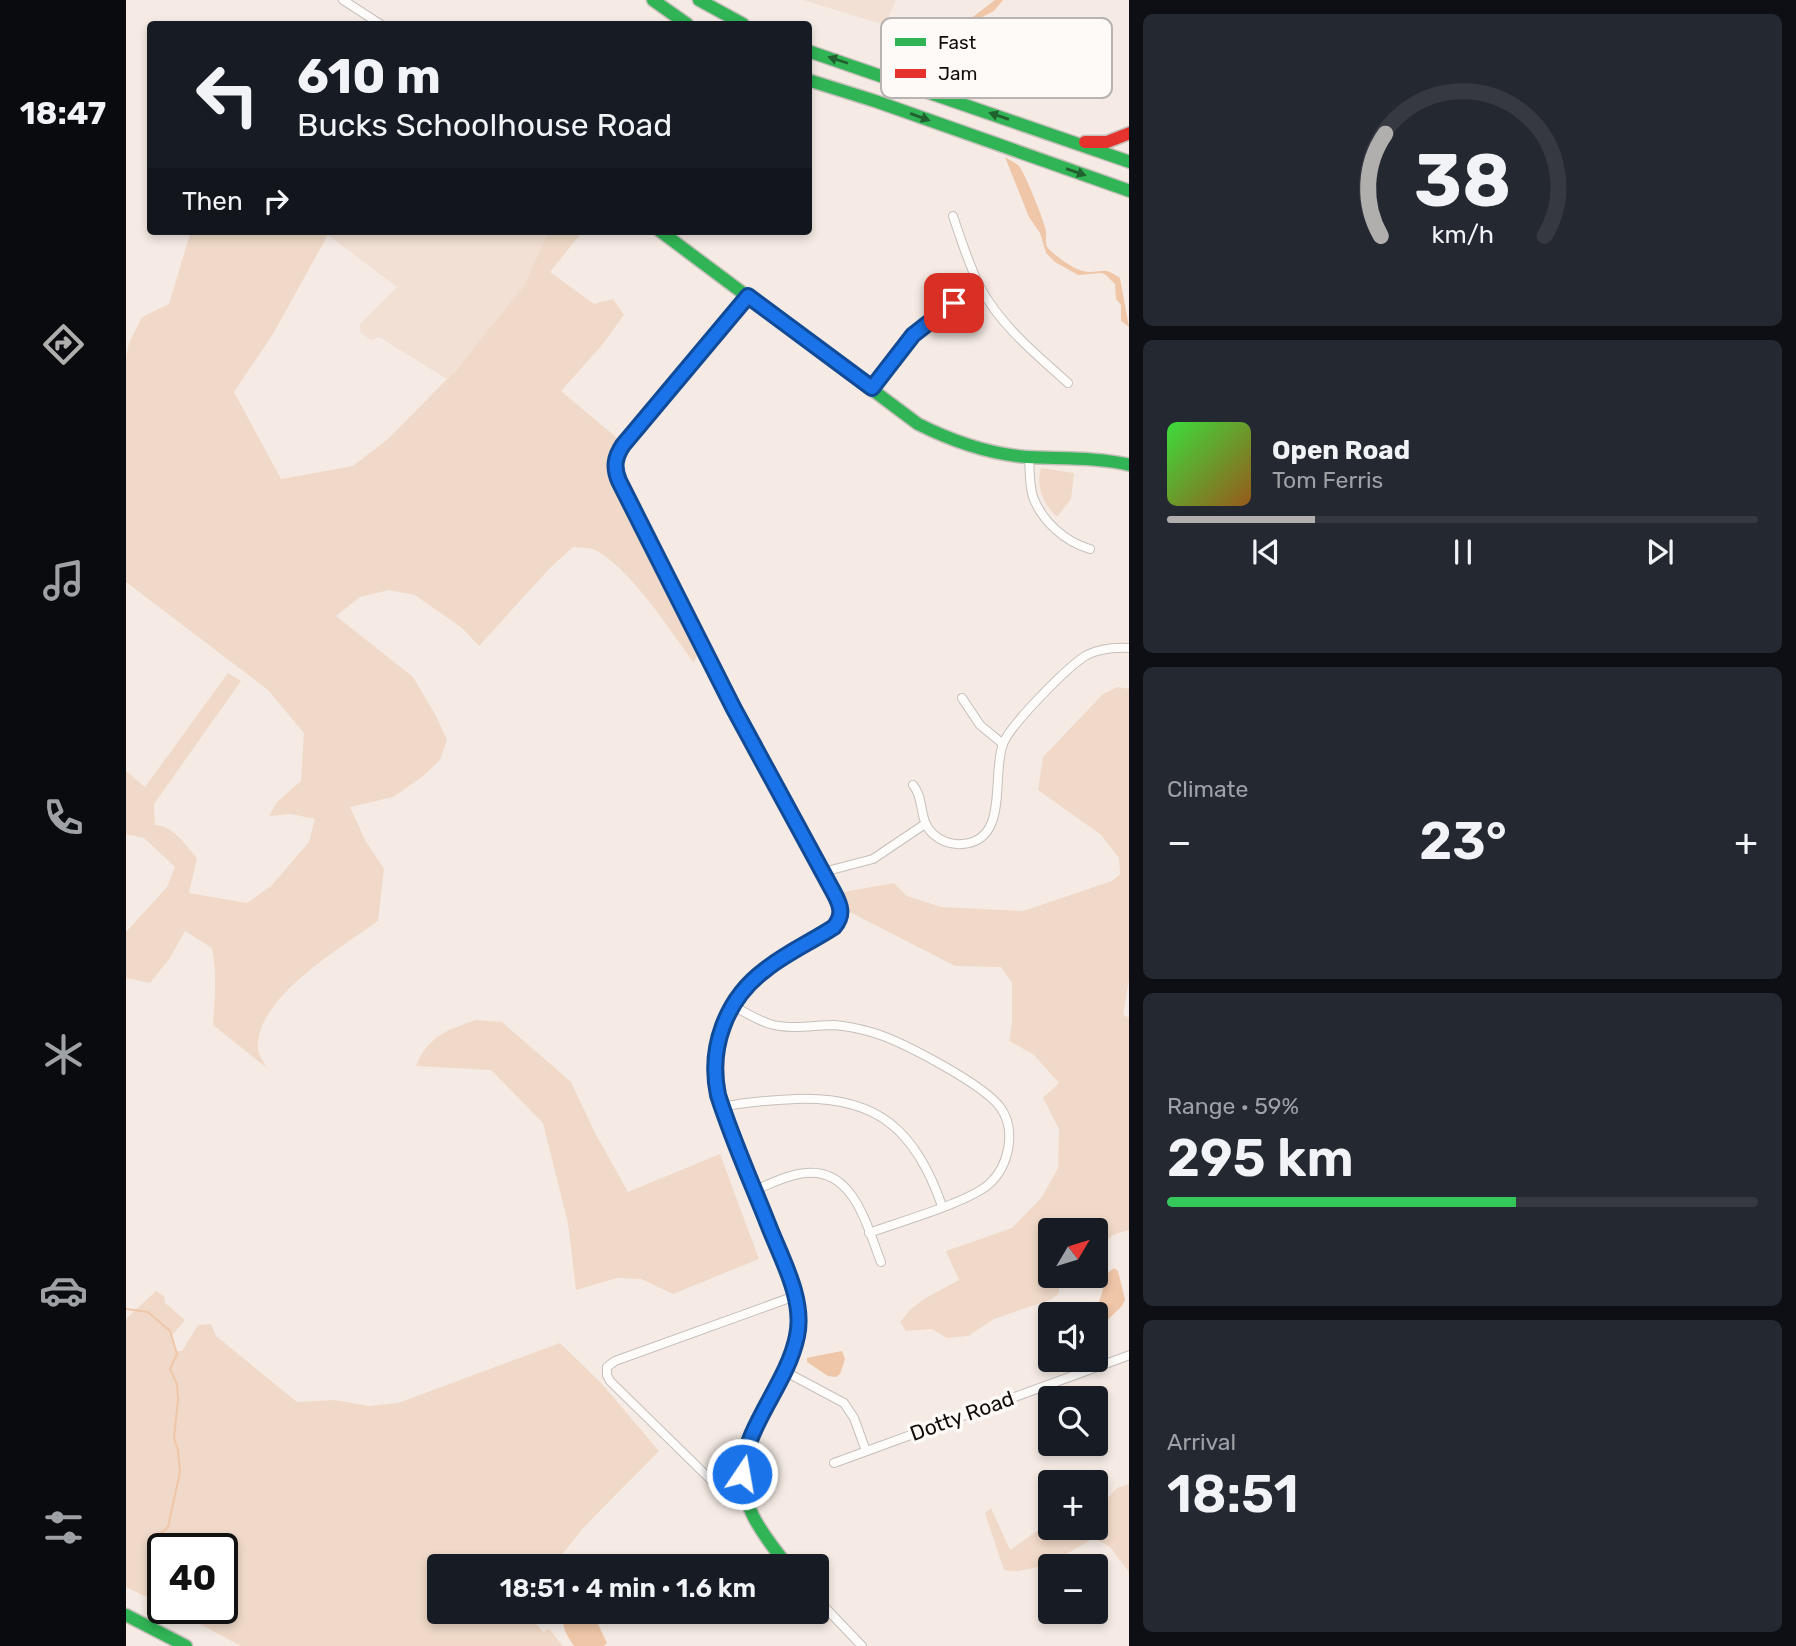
<!DOCTYPE html>
<html lang="en">
<head>
<meta charset="utf-8">
<style>
	:root { --surface:#171b24; --page:#242831; --text:#f1f3f6; --muted:#9ea1a6; --line:#363941; --accent:#b1afae }
	body { margin:0; font-family:Rubik,sans-serif; background:var(--page); color:var(--text); height:100vh; display:flex; flex-direction:column; font-size:26px; white-space:nowrap }
	* { box-sizing:border-box; margin:0 }
	p { font-size:23px; color:var(--muted) }
	.icon { flex:none; width:38px; height:38px; fill:none; stroke:currentColor; stroke-width:2; stroke-linecap:round; stroke-linejoin:round }
	.map { position:relative; flex:1; overflow:hidden }
	.sheet { display:flex; flex-direction:column; gap:14px; padding:14px; background:#0d0f14; width:667px }
	.sheet>* { flex:none }
	.guide { position:absolute; left:21px; top:21px; width:665px; height:214px; border-radius:7px; box-shadow:0 4px 10px #0003; background:#171b24; color:var(--text); overflow:hidden }
	.needle { width:46px; rotate:52deg }
	.buttons { position:absolute; left:912px; top:1218px; display:grid; gap:14px }
	.buttons a { display:grid; place-items:center; width:70px; height:70px; border-radius:7px; background:var(--surface); box-shadow:0 4px 10px #0003; font-size:35px }
	.speed { position:absolute; left:21px; top:1533px; display:flex; gap:14px; font-size:35px; font-weight:700; text-align:center }
	.speed>* { display:grid; place-content:center; width:91px; height:91px; border-radius:50%; background:var(--surface); box-shadow:0 4px 10px #0003; line-height:1 }
	.speed .limit { border:4px solid #111; border-radius:10px; background:#fff; color:#111 }
	.pin { position:absolute; display:grid; place-items:center; width:60px; height:60px; color:#fff; margin:-30px; border-radius:14px; box-shadow:0 4px 10px #0006 }
	.me { position:absolute; width:77px; margin:-38px; rotate:12deg; stroke-linejoin:round; filter:drop-shadow(0 0 5px #0008) }
	.turn { display:flex; align-items:center; gap:24px; height:147px; padding:0 35px; font-size:32px }
	.turn .icon { width:91px; height:91px; stroke-width:2.5 }
	.turn b { display:block; font-size:49px; line-height:60px }
	.then { display:flex; align-items:center; height:66px; padding:0 35px; background:#0003; gap:14px; font-size:26px }
	.big { font-size:52px; font-weight:600; line-height:1.1 }
	.sheet .tile { flex:1; display:flex; flex-direction:column; justify-content:center; gap:10px; min-width:0; padding:0 24px; border-radius:10px; background:var(--page) }
	.sheet .dial { align-items:center; gap:0 }
	.dial svg { height:182px; overflow:visible; fill:none; stroke:var(--line); stroke-width:7; stroke-linecap:round; text-anchor:middle }
	.dial text { fill:var(--text); stroke:none }
	.song { display:flex; align-items:center; gap:21px }
	.cover { width:84px; height:84px; border-radius:10px; background:linear-gradient(135deg,hsl(120 70% 55%),hsl(30 70% 35%)) }
	.played { height:7px; border-radius:4px; background:linear-gradient(90deg,var(--accent) 25%,var(--line) 25%) }
	.keys { display:flex; justify-content:space-around; direction:ltr }
	.heat { display:flex; justify-content:space-between; align-items:center; font-size:38px; direction:ltr }
	.charge { height:10px; border-radius:5px; background:linear-gradient(90deg,#34c759 59%,var(--line) 0) }
	.trip { position:absolute; left:301px; top:1554px; width:402px; height:70px; border-radius:7px; background:var(--surface); box-shadow:0 4px 10px #0003; font-weight:600; line-height:70px; text-align:center }
	main { display:flex; flex:1; min-height:0 }
	.menu { display:flex; flex-direction:column; width:126px; justify-content:space-around; align-items:center; background:#090b0e; color:var(--muted) }
	.menu .icon { width:49px; height:49px }
	.menu .selected { color:var(--accent) }
	.menu b { font-size:32px; color:var(--text) }
	.map>svg:first-child { display:block }
</style>
</head>
<body>
<main>
<nav class="menu">
<b>18:47</b>
<svg class="icon selected" aria-label="directions" viewBox="0 0 24 24"><path d="M12 3l9 9-9 9-9-9zM9 14v-3h6M13 9l2 2-2 2"/></svg>
<svg class="icon" aria-label="music" viewBox="0 0 24 24"><path d="M9 18V5l10-2v13"/><circle cx="6" cy="18" r="3"/><circle cx="16" cy="16" r="3"/></svg>
<svg class="icon" aria-label="phone" viewBox="0 0 24 24"><path d="M5 4h4l2 5-3 2q2 4 5 5l2-3 5 2v4C11 20 4 13 5 4z"/></svg>
<svg class="icon" aria-label="climate" viewBox="0 0 24 24"><path d="M12 3v18M4 7l16 10M4 17L20 7"/></svg>
<svg class="icon" aria-label="car" viewBox="0 0 24 24"><path d="M5 17H2v-5l4-1 3-4h7l3 4 3 1v5h-3M9 17h6M6 11h13"/><circle cx="7" cy="17" r="2"/><circle cx="17" cy="17" r="2"/></svg>
<svg class="icon" aria-label="filters" viewBox="0 0 24 24"><path d="M4 7h16M4 17h16"/><circle cx="9" cy="7" r="2"/><circle cx="15" cy="17" r="2"/></svg>
</nav>
<div class="map">
<svg width="1004" height="1646" viewBox="0 0 1004 1646">
	<rect width="100%" height="100%" fill="#f5ebe4"/>
	<g fill="#f1e0d3">
		<path d="M677,0H770L759,25Z"/>
		<path d="M204,231H452L321,379L253,337L245,340L234,332V324L271,287L202,235Z"/>
	</g>
	<g fill="#f0d9c8">
		<path d="M65,231H204L147,334L108,392L155,479L227,466L262,439L330,370L398,286L423,231H457L424,272L468,304L487,299L498,315L476,345L435,391L491,438L481,461L573,650L568,663C543,629 509,575 473,552C466,547 455,548 447,547L423,569L353,646L336,628L289,595L263,590L234,597L210,616L287,677L310,716L321,740L314,760L296,777L267,797L224,807L239,840L258,869L252,921C216,947 129,998 132,1048C132,1054 138,1062 141,1068L87,1025C89,999 91,974 86,948L59,931L44,958L24,983L0,978V932L41,887L49,867L18,838L0,834V771L19,787L102,673L115,681L28,804L29,825C47,825 60,846 71,858L63,893L121,903L145,886L183,842L189,819L165,814L143,816L151,802L175,781L178,733L142,690L0,582V358L3,343L16,317L43,304Z"/>
		<path d="M915,468L948,473L945,499L931,517C916,503 910,486 915,468Z"/>
		<path d="M991,687L1004,689V974L997,1015L1004,1018L1003,1230L986,1235L970,1252V1230H924V1276H937L933,1280V1293L926,1299L868,1319L842,1336L821,1338L806,1329L780,1331L774,1322L784,1310L798,1299L833,1280L820,1251L886,1228L916,1197L932,1168L933,1129L917,1098L933,1083L907,1054L883,1041L886,1024V983L875,967L829,966L722,911L717,892L768,883L781,896L815,907L897,911L986,881L994,874L993,858L974,834L912,790L917,757L977,694Z"/>
		<path d="M350,1020L376,1022L445,1082L468,1131L502,1192L594,1154L633,1259L547,1294L515,1279L491,1278L450,1290L442,1223L417,1123L365,1070L290,1066C302,1036 321,1030 350,1020Z"/>
		<path d="M30,1291L38,1296L39,1303L59,1320L45,1337L49,1351H56L72,1325L85,1324L90,1336L171,1402L209,1400L243,1406L272,1403L434,1343L475,1383L533,1451L457,1528L427,1566H313V1612H408L409,1623L417,1632L423,1629L437,1646H115L44,1608H96V1549H37V1605L0,1587V1319Z"/>
		<path d="M1003,1484V1572L984,1547L968,1538C942,1553 909,1576 878,1570L859,1513L865,1508L884,1550L924,1522V1528H970V1511L991,1488Z"/>
	</g>
	<g fill="#efc6a8">
		<path d="M869,0H877L868,11L848,21L843,37L832,46L831,54L851,94C839,87 830,67 827,53L838,34L844,19Z"/>
		<path d="M879,157C883,160 889,162 893,166C899,173 919,223 920,231C921,239 917,245 925,251C934,259 951,272 963,272C980,272 977,267 994,278L1003,327L995,321V305L990,299L989,284L980,275L975,273L952,275L929,262L920,253L914,233L903,217Z"/>
		<path d="M988,1268L992,1271L999,1300L995,1307L978,1323L970,1312L982,1273Z"/>
		<path d="M716,1351L719,1359L714,1374L710,1377L702,1376L681,1362V1358L685,1357Z"/>
		<path d="M438,1612H466L481,1643L478,1646H448C441,1636 434,1625 438,1612Z"/>
	</g>
	<g fill="none" stroke-linecap="round" stroke-linejoin="round">
		<g stroke="#efc6a8" stroke-width="2">
			<path d="M846,90L850,98"/>
			<path d="M0,1309L22,1312L44,1331L51,1354L44,1369L51,1384L52,1400L48,1438L52,1450L54,1472L42,1527L34,1534L37,1547L32,1557V1572L37,1580"/>
		</g>
		<defs>
			<g id="street">
				<path d="M217,0L254,24"/>
				<path d="M827,216C835,240 843,265 854,287C875,326 910,354 942,383"/>
				<path d="M746,388C761,367 775,345 794,327C813,311 834,300 855,289"/>
				<path d="M903,457C904,470 903,484 907,497C916,521 939,542 964,549"/>
				<path d="M836,698L854,725L877,744"/>
				<path d="M787,785C799,799 792,820 807,834C815,841 825,845 836,844C884,841 865,775 877,744C884,725 943,665 961,655C975,648 988,647 1004,648"/>
				<path d="M698,874L705,870L747,859L799,824"/>
				<path d="M606,1005C618,1012 631,1020 644,1024C664,1030 688,1025 709,1025C721,1026 734,1029 745,1032C774,1040 857,1084 874,1107C891,1130 883,1167 862,1185C840,1203 773,1222 743,1233"/>
				<path d="M596,1107C620,1102 645,1100 670,1099C752,1096 790,1131 816,1206"/>
				<path d="M628,1190C645,1184 663,1174 680,1173C728,1168 741,1227 755,1262"/>
				<path d="M658,1371L718,1403L728,1418L740,1451"/>
				<path d="M708,1463L1004,1355"/>
				<path d="M616,1483L600,1485L586,1481L484,1381L481,1375V1367L489,1361L669,1296"/>
				<path d="M691,1599L736,1646"/>
			</g>
			<g id="fast">
				<path d="M527,0L561,24"/>
				<path d="M573,0L617,24"/>
				<path d="M682,51L1004,162"/>
				<path d="M682,80L749,101L1004,191"/>
				<path d="M534,231L792,424C826,441 863,454 901,457C936,459 970,457 1004,465"/>
				<path d="M622,296L497,445L489,458V469L608,709L690,859"/>
				<path d="M606,1009C588,1039 588,1073 596,1107C612,1149 629,1190 645,1232C656,1259 672,1287 673,1318C674,1340 664,1360 654,1379C610,1465 596,1486 662,1566"/>
				<path d="M0,1615L60,1646"/>
			</g>
			<g id="jam">
				<path d="M959,142H981L1004,133"/>
				<path d="M606,1009C629,968 670,951 708,927C723,905 700,879 690,859"/>
			</g>
		</defs>
		<use href="#street" stroke="#c6bfba" stroke-width="10"/>
		<use href="#fast" stroke="#c6bfba" stroke-width="15"/>
		<use href="#jam" stroke="#c6bfba" stroke-width="15"/>
		<use href="#street" stroke="#fefcfb" stroke-width="8"/>
		<use href="#fast" stroke="#30b455" stroke-width="12"/>
		<use href="#jam" stroke="#e5322d" stroke-width="12"/>
	</g>
	<defs><path id="oneway-solid" d="M-6-.8H1V-3.2L6.5 0L1 3.2V.8H-6Z" transform="scale(1.75)"/></defs>
	<g fill="#22602f">
		<use href="#oneway-solid" transform="translate(712 60) rotate(-162)"/>
		<use href="#oneway-solid" transform="translate(873 116) rotate(-161)"/>
		<use href="#oneway-solid" transform="translate(794 117) rotate(20)"/>
		<use href="#oneway-solid" transform="translate(950 172) rotate(19)"/>
	</g>
	<g fill="none" stroke-linecap="round" stroke-linejoin="round">
		<defs>
			<path id="route" d="M616,1474C620,1423 661,1385 671,1336C679,1299 655,1258 642,1224C625,1181 606,1139 592,1095C582,1048 600,999 639,970C660,953 685,942 708,927C718,915 715,906 708,893L608,709L493,481C487,467 489,457 497,445L622,296L746,388L787,335L828,303"/>
		</defs>
		<use href="#route" stroke="#114b97" stroke-width="18"/>
		<use href="#route" stroke="#1a73e8" stroke-width="12"/>
	</g>
	<g text-anchor="middle" stroke-width="7" stroke-linejoin="round" paint-order="stroke">
		<g font-size="21" fill="#130d09" stroke="#fefaf8">
			<text transform="translate(836 1416) rotate(-20)" y="7">Dotty Road</text>
		</g>
	</g>
	<rect x="755" y="18" width="231" height="80" rx="10" fill="#fefaf8" stroke="#b8b3b0" stroke-width="2"/>
	<rect x="769" y="38" width="31" height="8" fill="#30b455"/>
	<rect x="769" y="69" width="31" height="9" fill="#e5322d"/>
	<g font-size="19" fill="#130d09">
		<text x="812" y="49">Fast</text>
		<text x="812" y="80">Jam</text>
	</g>
</svg>
<div class="buttons">
<a><svg class="needle" viewBox="-14 -14 28 28"><path d="M0-13l5 13h-10z" fill="#e53935"/><path d="M0 13l5-13h-10z" fill="#9ea1a6"/></svg></a>
<a><svg class="icon" aria-label="sound" viewBox="0 0 24 24"><path d="M4 9h4l5-4v14l-5-4H4zM17 9q2 3 0 6"/></svg></a>
<a><svg class="icon" aria-label="search" viewBox="0 0 24 24"><circle cx="10" cy="10" r="6"/><path d="M15 15l6 6"/></svg></a>
<a>+</a>
<a>−</a>
</div>
<div class="speed"><div class="limit">40</div></div>
<div class="pin" style="left:828px;top:303px;background:#d93025"><svg class="icon" aria-label="arrive" viewBox="0 0 24 24"><path d="M6 21V4h12l-3 4 3 4H6"/></svg></div>
<svg class="me" style="left:616px;top:1474px" viewBox="-20 -20 40 40"><circle r="17" fill="#1a73e8" stroke="#fff" stroke-width="3"/><path d="M0-11L8 9 0 5-8 9z" fill="#fff"/></svg>
<div class="trip">18:51 · 4 min · 1.6 km</div>
<div class="guide">
<div class="turn"><svg class="icon" aria-label="left" viewBox="0 0 24 24"><path d="M17 20v-9H6M10 6l-5 5 5 5"/></svg><div><b>610 m</b>Bucks Schoolhouse Road</div></div>
<div class="then">Then<svg class="icon" aria-label="right" viewBox="0 0 24 24"><path d="M7 20v-9h11M14 6l5 5-5 5"/></svg></div>
</div>
</div>
<section class="sheet">
<div class="tile dial"><svg viewBox="0 0 100 80">
<path d="M14 69A42 42 0 1 1 86 69"/>
<path d="M14 69A42 42 0 0 1 16 24" stroke="#b1afae"/>
<text x="50" y="56" font-size="32" font-weight="700">38</text>
<text x="50" y="72" font-size="11">km/h</text>
</svg></div>
<div class="tile">
<div class="song"><i class="cover"></i><div><b>Open Road</b><p>Tom Ferris</p></div></div>
<div class="played"></div>
<div class="keys"><svg class="icon" aria-label="previous" viewBox="0 0 24 24"><path d="M18 5L8 12l10 7zM5 5v14"/></svg><svg class="icon" aria-label="pause" viewBox="0 0 24 24"><path d="M8 5v14M16 5v14"/></svg><svg class="icon" aria-label="next" viewBox="0 0 24 24"><path d="M6 5l10 7-10 7zM19 5v14"/></svg></div>
</div>
<div class="tile"><p>Climate</p>
<div class="heat"><a>−</a><b class="big">23°</b><a>+</a></div>
</div>
<div class="tile"><p>Range · 59%</p><b class="big">295 km</b><div class="charge"></div></div>
<div class="tile"><p>Arrival</p><b class="big">18:51</b></div>
</section>
</main>
</body>
</html>
